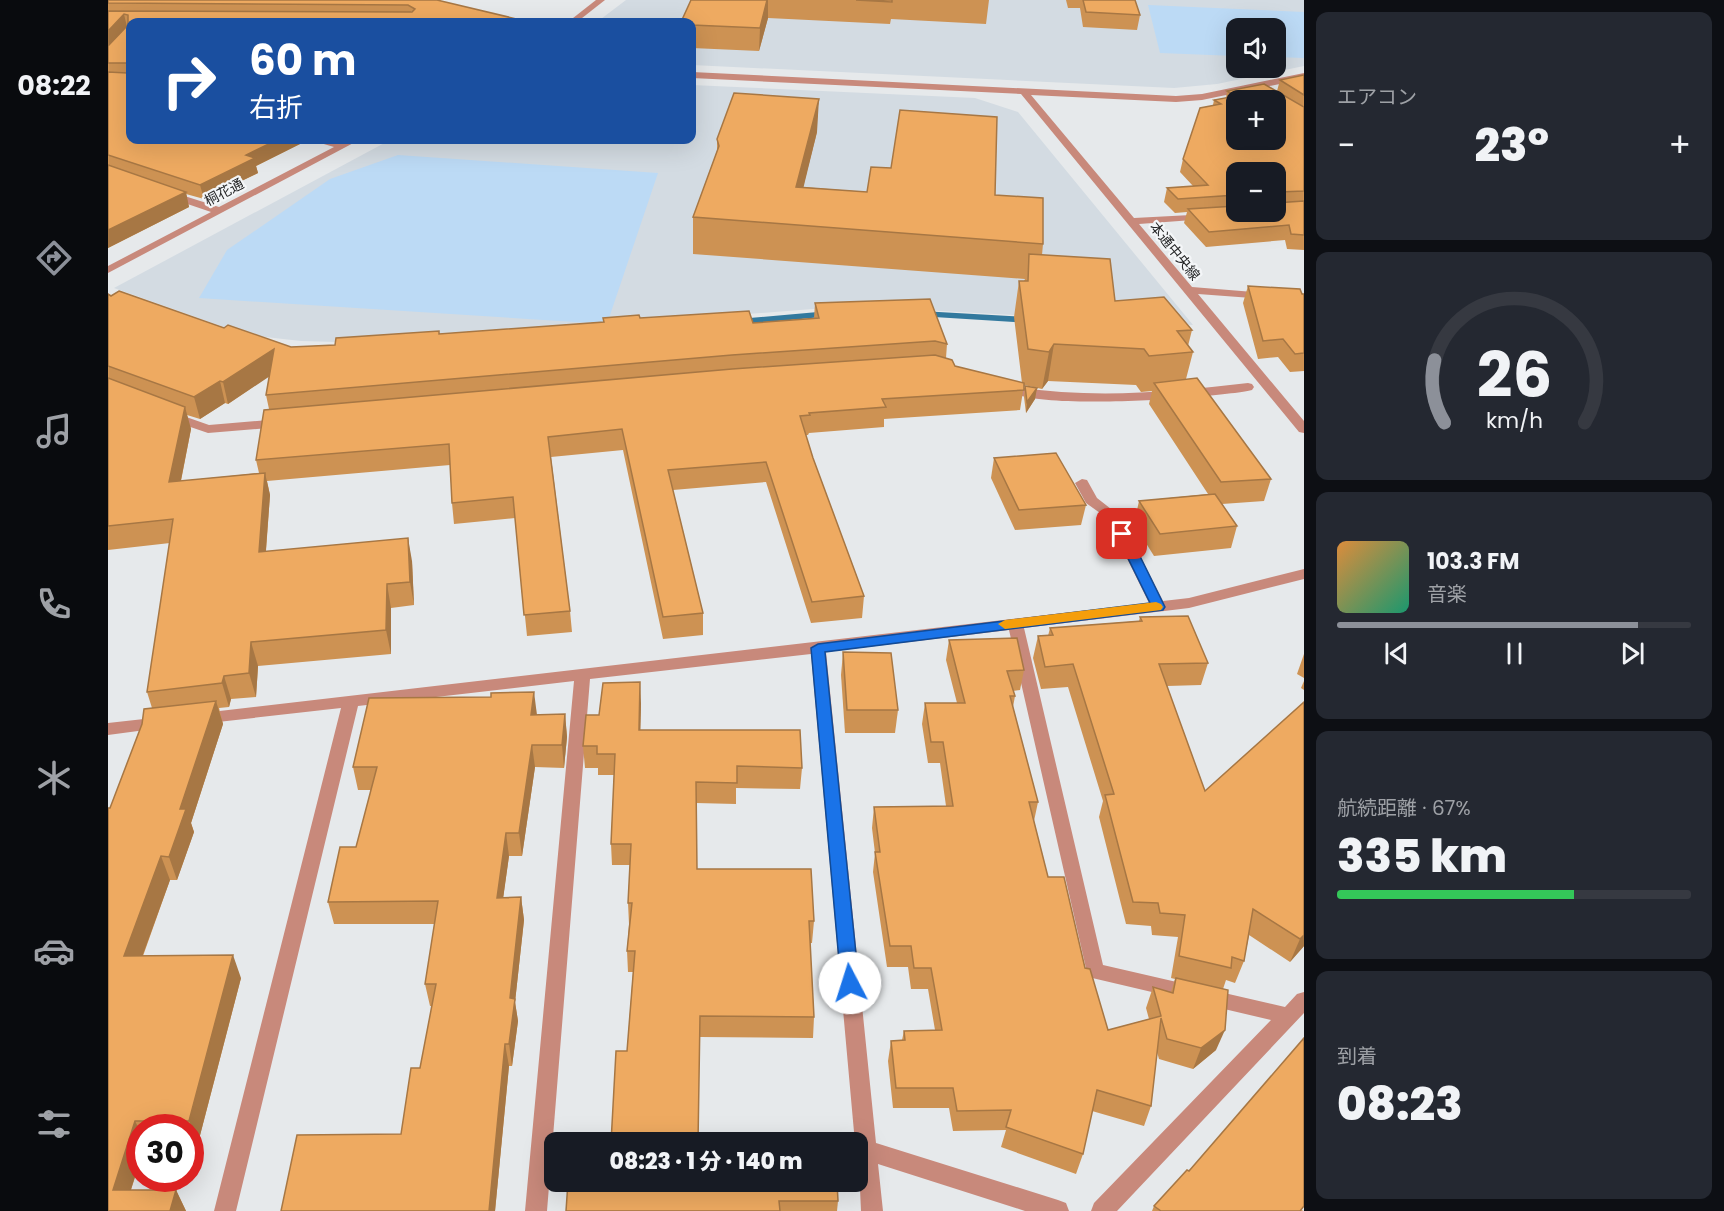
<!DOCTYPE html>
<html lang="ja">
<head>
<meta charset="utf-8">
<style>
	:root { --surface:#171b24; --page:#242831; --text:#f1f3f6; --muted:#9ea1a6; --line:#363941; --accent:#8c9099 }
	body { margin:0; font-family:Poppins,"Noto Sans JP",sans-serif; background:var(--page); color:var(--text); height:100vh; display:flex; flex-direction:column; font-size:22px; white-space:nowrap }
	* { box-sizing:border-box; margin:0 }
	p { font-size:20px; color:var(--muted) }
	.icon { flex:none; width:33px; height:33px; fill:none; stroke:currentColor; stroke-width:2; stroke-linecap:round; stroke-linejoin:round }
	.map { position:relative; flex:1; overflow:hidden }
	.side { display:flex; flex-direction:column; gap:12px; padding:12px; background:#0d0f14; width:420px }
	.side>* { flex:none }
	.banner { position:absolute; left:18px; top:18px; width:570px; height:126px; border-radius:12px; box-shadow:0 6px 24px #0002; background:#1a4fa0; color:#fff; overflow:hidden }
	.controls { position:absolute; left:1118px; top:18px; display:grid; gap:12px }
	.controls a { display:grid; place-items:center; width:60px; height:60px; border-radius:12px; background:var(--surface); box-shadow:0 6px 24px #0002; font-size:30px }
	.speed { position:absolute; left:18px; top:1114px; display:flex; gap:12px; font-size:30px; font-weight:700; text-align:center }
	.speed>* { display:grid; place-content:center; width:78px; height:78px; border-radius:50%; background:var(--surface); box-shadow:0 6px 24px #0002; line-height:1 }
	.speed .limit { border:9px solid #d22; background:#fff; color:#111 }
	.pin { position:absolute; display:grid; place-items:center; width:51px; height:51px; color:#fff; margin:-26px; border-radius:12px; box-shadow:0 3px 9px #0006 }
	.me { position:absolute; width:66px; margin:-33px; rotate:355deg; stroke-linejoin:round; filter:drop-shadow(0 0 4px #0008) }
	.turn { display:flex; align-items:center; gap:21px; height:126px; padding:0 24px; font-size:27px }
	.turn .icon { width:78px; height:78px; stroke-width:2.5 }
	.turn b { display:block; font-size:42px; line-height:51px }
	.big { font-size:45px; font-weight:800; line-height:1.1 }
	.side .card { flex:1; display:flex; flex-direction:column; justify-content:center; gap:9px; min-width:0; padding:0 21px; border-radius:12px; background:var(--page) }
	.side .dial { align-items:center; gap:0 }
	.dial svg { height:156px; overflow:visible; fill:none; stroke:var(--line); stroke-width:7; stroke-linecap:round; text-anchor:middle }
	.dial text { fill:var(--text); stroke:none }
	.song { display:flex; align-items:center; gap:18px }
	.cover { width:72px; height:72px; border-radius:9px; background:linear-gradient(135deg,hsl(30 70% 55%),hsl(160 70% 35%)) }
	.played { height:6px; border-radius:3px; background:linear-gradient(90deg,var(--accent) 85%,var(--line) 85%) }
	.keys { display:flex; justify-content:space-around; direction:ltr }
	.heat { display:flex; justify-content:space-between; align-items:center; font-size:33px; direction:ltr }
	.charge { height:9px; border-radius:4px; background:linear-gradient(90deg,#34c759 67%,var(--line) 0) }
	.trip { position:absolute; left:436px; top:1132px; width:324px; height:60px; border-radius:12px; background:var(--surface); box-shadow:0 6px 24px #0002; font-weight:800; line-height:60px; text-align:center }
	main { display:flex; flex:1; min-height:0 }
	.menu { display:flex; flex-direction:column; width:108px; justify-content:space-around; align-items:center; background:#090b0e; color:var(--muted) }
	.menu .icon { width:42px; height:42px }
	.menu .active { color:var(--accent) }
	.menu b { font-size:27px; color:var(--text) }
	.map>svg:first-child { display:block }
</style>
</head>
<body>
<main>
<nav class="menu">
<b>08:22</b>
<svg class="icon active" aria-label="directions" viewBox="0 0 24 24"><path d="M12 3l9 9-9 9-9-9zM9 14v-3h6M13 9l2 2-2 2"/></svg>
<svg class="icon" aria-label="music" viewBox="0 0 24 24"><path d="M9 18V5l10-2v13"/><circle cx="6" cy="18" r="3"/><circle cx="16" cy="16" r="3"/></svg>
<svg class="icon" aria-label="phone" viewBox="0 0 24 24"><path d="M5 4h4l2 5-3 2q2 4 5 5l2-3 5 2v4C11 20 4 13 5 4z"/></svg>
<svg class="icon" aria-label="climate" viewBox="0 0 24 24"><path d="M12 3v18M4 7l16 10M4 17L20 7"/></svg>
<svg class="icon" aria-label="car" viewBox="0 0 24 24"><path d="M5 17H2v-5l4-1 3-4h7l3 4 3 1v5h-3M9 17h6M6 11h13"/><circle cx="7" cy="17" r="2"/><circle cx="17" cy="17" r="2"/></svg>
<svg class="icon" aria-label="filters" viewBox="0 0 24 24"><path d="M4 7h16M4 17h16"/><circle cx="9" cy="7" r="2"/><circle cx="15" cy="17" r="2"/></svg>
</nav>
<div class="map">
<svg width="1196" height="1211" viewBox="0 0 1196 1211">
	<rect width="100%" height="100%" fill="#e6e9eb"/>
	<g fill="#d3dbe2" fill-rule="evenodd">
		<path d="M518,0H1196V66L1109,84L1066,88L584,65V22H489ZM1128,28H1167V68H1128Z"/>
		<path d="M584,85L867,98L910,112L1085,325L743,306L265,343L193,341L138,335L6,288L282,140H584Z"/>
	</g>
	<g fill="#bcdaf5">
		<path d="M1040,5L1196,12V58L1167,57V28H1128V56L1052,53Z"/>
		<path d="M290,155L550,173L499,324L91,298L119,250L222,179Z"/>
	</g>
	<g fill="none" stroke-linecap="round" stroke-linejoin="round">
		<g fill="#32799e" fill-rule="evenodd">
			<path d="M721,311L726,314L724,316L630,325L625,322L630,319Z"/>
			<path d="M813,311L921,317L926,320L921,323L810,316L808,314Z"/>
		</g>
		<g fill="#c8897b" fill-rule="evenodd">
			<path d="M488,0H497L469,22H460Z"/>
			<path d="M584,72L1068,96L1094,94L1196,73V79L1094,100L1068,102L923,95L1026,218L1102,214V218L1098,219L1031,224L1084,287L1196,296V302L1090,294L1196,421V433L1191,432L913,94L584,78Z"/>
			<path d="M208,140L233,143L240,140H251L0,273V266L103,212L56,196V192H64L111,207L226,147L209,142Z"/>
			<path d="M1140,383L1144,384L1146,387L1144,390C1110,398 924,411 903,391L909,387C987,399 1062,392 1140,383Z"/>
			<path d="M64,412L101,425L173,419L179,423L173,427L100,433L59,419L58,416L59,413Z"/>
			<path d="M974,479L979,480L989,498L1012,516L1055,601L1081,598L1196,569V579L1081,608L916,628L995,965L1177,1007L1189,994L1196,992V1013L1009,1211H983L986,1203L1163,1020L980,977L901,630L718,652L768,1143L950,1200L958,1203L961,1211H917L770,1164L775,1211H753L750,1143H747L703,654L482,679L439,1211H417L466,681L250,706L128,1211H106L233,708L92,724L86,722L84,718L86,714L1041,603L999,518L978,503L967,483Z"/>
			<path d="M54,717L60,719L62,723L60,727L0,735V723Z"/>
		</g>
	</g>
	<g fill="#cd9253" fill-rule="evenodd">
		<path d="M0,0H329L22,140H200L148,166L150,173L96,199L78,194L81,207L0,248Z"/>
		<path d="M583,0H881L878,24L783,19L782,24L660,18L651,51L584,48Z"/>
		<path d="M958,0H1027L1032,15L1029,30L975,27L972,8H960Z"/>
		<path d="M1196,75V250L1179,249L1177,240L1098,247L1076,223L1079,212L1067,213L1056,202L1059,188L1085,186L1072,172L1075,159L1105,105L1106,100L1118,98L1119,91H1169L1172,80ZM1128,172H1167V212H1128Z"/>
		<path d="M709,132L695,187L759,192L887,195L935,244L934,255L1007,301L1084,330L1080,346L1085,352L1078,379L1163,479L1156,501L1114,504L1129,526L1123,548L1046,556L1026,524L1031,501L1100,494L1041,404L1044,391L1033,392L1028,385L940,381L934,389L916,385L912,410L776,419V427L701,433L700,435H698L705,458L756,596L754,618L703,623L658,482L565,490L595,613V635L555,639L515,450L443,457L462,611L464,632L419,636L407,518L346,524L344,503L342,465L159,481L162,495L158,551L304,561L306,605L283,608V654L150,666L148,697L123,699L121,707L111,708L115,724L83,823L86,832L69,880H62L35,956L133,978L90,1143H82V1128H32V1161L23,1190H68L78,1211H0L2,808L44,708L39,692L62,543L0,550V294L183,347L227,345L331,334L496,322L495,318H532L645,323L706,318L707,303L839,344L838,358L847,366L914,383L906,317L911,281H916L917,279L585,254V217L609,151V139ZM161,376L158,395L161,409L148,460L151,473L73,481L83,429L79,415L92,419L117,403L120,404Z"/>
		<path d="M1140,286L1196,294V371L1182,372L1170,357L1150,359L1135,303Z"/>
		<path d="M917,386L929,388L927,399L918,413L916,397Z"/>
		<path d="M886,458L978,505L973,525L907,530L883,478Z"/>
		<path d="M1032,617L1100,663L1093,685L1059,686L1097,791L1196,946L1182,962L1141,935L1136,961L1127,983L1118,980L1115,989L1108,1050L1085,1069L1051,1059L1049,1052L1043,1106L1036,1126L984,1111L975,1154L968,1174L893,1147L898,1130L845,1131L841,1108H785L780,1061L783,1041L794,1040L796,1031L827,1030L820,989H803L800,967H779L765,872L767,853L764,828L766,807L838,806L832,763H820L814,724L817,703H849L838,660L841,640L916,670L912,690L905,691L907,696L905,707L930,802L926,821L940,877L977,968L1000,1030L1041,1019L1038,1008L1045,987L1063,992L1067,979L1063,978L1070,937L1044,935L1043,926L1018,924L991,817L995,801L960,687L933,689L925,658L930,636H940L942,628L1031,621Z"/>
		<path d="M735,652L790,710L787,733H737L733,675Z"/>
		<path d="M1196,654V678L1189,674Z"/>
		<path d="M1196,681V690L1193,688Z"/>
		<path d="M533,703L532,730L694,768L692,789L628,788V804L588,803L589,869L706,921L704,943H702L706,1017L705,1038L592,1037L519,1051L525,972H520L519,951L521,924L520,903L522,865H504L503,844L506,775H490V768H477L475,746L491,715Z"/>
		<path d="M457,714L459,737L456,768L427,767L414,856H401L395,898L413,897L416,920L407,1002L410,1021L404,1066H401L387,1211H173L293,1134L312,1068L324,1006H322L317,984L327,924H226L220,902L248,847L263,790H250L245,767L428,715Z"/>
		<path d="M1081,1171L1196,1211H1044L1046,1206Z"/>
		<path d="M460,1182L730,1201L729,1211H458Z"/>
	</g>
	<g fill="#a77744">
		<path d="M659,0H660V18L651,51L652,28Z"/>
		<path d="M16,14L19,27L0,48V31Z"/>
		<path d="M711,99L709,132L687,222L688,187Z"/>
		<path d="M169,140H200L148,166L150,173L96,199L92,185L138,155Z"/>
		<path d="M78,192L81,207L0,248V230Z"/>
		<path d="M946,344L940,381L934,389L941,352Z"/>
		<path d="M166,349L171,370L120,404L115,382Z"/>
		<path d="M112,381L117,403L92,419L86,397Z"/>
		<path d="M929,388L927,399L918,413L919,402Z"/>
		<path d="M77,407L83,429L68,505L61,482Z"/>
		<path d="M157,473L162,495L156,575L151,552Z"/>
		<path d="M300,538L304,561L306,605L302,582Z"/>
		<path d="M279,584L283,608V654L278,630Z"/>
		<path d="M143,642L150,666L148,697L141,673Z"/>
		<path d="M116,676L123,699L121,707L114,683Z"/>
		<path d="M532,682L533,703L532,751L531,730Z"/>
		<path d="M426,692L429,715H423Z"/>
		<path d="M108,701L115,724L83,823L86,832L69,880L61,857L72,809Z"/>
		<path d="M457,714L459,737L456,768L454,745Z"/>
		<path d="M424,745L427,767L414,856L411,833Z"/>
		<path d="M398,833L401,856L392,921L389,898Z"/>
		<path d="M53,856L62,880L26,979L16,956Z"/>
		<path d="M413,897L416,920L407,1002L410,1021L404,1066L401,1044L402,998Z"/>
		<path d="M1196,935V946L1182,962L1192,939Z"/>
		<path d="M125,955L133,978L90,1143L81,1121Z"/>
		<path d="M1117,1030L1108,1050L1085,1069L1093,1048Z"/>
		<path d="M397,1044L401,1066L387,1211H381Z"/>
		<path d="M27,1121L32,1131V1161L16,1211L5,1190Z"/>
		<path d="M68,1190L78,1211H62Z"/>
	</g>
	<g fill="#eeaa61" stroke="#a77744" stroke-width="1.5" fill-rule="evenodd">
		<path d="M0,0H329L413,20L407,22H22V140H169L138,155L147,158L92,185L0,155V72L19,73L21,65L19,63H0V46L20,25V15L16,14L0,31V11L304,12L307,9L300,5L0,3Z"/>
		<path d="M583,0H659L652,28L584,25V22H573Z"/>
		<path d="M748,0H784V2Z"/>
		<path d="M975,0H1027L1032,15L978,12Z"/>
		<path d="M1196,75V95L1172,80Z"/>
		<path d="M1156,84L1196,107V191L1171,192L1169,196H1167V172H1128V195L1070,199L1059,188L1100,185L1075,159L1092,108L1113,104L1106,100L1128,96L1119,91ZM1128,100H1167V140H1128Z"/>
		<path d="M626,93L711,99L688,187L759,192L763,167L783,168L792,110L889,117L887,195L935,198V244L585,217L611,146L609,139Z"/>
		<path d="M0,165L78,192L0,230Z"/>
		<path d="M1196,201V235L1183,234L1181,225L1101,232L1080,209L1128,206V212H1167V203Z"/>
		<path d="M921,254L1002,259L1007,301L1056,297L1084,330L1069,331L1085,352L1041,356L1036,349L946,344L941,352L920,349L911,281H920Z"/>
		<path d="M1140,286L1192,289L1194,294H1196V353L1187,354L1175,339L1155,341Z"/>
		<path d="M11,291L116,328L120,325L183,347L227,345L228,338L331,331V334L496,322L495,318L531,315L532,318L641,311L645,323L711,318L707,303L822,299L839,344L827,341L624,355L158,395L166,349L115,382L112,381L86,397L0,366V294L3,296Z"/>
		<path d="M827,355L844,360L847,366L916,383V390L774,399L778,407L701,413L702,415L692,416L705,458L756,596L704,602L658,462L560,470L595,613L555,617L514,429L440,437L462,611L416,615L405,497L344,503L341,444L148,460L156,410L624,369Z"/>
		<path d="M0,378L77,407L61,482L157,473L151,552L300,538L302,582L279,584L278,630L143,642L141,673L116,676L114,683L39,692L65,519L0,526Z"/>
		<path d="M1089,378L1163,479L1113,482L1046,383Z"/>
		<path d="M917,386L929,388L919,402Z"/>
		<path d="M948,453L978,505L911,510L886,458Z"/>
		<path d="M1107,494L1129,526L1052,534L1031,501Z"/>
		<path d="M1080,616L1100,663L1051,664L1097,791L1196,702V935L1192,939L1145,909L1136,961L1124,957L1123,968L1071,956L1077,915L1052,913L1050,903L1025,902L997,795L1006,794L965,664L937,667L930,636L945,635L942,628L1034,621L1032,617Z"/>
		<path d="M909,638L916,670L899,671L907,696H902L930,802H921L940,877H956L977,968L982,969L1000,1030L1053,1016L1045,987L1065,993L1068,978L1120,990L1117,1030L1093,1048L1059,1039L1053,1018L1043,1106L989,1090L975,1154L898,1127L903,1110L849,1111L845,1088H788L783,1041L797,1040L796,1031L834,1030L823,968H806L803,946H782L767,852H772L766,807L845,806L835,742H823L817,703H857L841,640Z"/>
		<path d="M735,652L783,653L790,710H739Z"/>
		<path d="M532,682L531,730H692L694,768L629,766V783L588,782L589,869H703L706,921H701L706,1017L592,1016L590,1143H503L508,1051H519L527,951H519L524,903H520L523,844H503L507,754H489V746H475L478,715H491L495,683Z"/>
		<path d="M426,692L423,715L457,714L454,745H424L411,833H398L389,898L413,897L402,998L407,999L401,1044H397L381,1211H173L189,1135L293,1134L303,1068H312L328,984H317L330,901L220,902L232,847H248L269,767H245L261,698L383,697V693Z"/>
		<path d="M108,701L72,809H78L61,857L53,856L16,956L125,955L81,1121H27L5,1190H68L62,1211H0V808H2L34,724L36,709Z"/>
		<path d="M1196,1038V1206L1192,1211H1053L1046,1206L1079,1170L1081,1171Z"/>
		<path d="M460,1182H729L730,1201H671L672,1211H458Z"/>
	</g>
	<path fill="#1a73e8" stroke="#114b97" stroke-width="1.5" d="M1014,530L1021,534L1057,607L1055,610L717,652L751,983L748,988L742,990L736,988L733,983L703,648L710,644L1042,603L1008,534Z"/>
	<path fill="#f59e0b" d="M1048,602L1053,604L1055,607L1053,610L897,629L890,624L897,620Z"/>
	<g text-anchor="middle" stroke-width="4.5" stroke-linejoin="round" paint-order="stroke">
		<g font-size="14" fill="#242526" stroke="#f4f6f8">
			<text transform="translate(116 192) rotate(-28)" y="5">桐花通</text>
			<text transform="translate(1067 251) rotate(51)" y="5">本通中央線</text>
		</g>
	</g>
</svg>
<div class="controls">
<a><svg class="icon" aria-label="sound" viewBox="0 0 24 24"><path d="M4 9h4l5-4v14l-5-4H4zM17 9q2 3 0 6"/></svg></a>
<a>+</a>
<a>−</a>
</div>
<div class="speed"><div class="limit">30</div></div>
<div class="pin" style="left:1014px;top:534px;background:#d93025"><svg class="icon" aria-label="arrive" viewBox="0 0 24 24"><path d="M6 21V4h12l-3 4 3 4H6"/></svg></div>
<svg class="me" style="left:742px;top:983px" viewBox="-20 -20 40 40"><circle r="19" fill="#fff"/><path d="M0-13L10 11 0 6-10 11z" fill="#1a73e8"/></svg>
<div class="trip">08:23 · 1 分 · 140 m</div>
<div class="banner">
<div class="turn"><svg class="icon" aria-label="right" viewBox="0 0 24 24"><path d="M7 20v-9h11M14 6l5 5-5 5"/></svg><div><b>60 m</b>右折</div></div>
</div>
</div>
<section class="side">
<div class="card"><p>エアコン</p>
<div class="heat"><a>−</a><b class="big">23°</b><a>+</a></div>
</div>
<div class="card dial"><svg viewBox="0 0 100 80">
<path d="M14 69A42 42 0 1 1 86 69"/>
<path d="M14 69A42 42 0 0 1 9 37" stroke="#8c9099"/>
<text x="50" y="56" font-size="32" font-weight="700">26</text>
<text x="50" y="72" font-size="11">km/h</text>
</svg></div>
<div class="card">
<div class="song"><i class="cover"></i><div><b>103.3 FM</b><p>音楽</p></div></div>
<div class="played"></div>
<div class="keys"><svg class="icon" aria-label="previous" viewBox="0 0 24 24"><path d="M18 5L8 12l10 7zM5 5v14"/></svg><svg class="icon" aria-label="pause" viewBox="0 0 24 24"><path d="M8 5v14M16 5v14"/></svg><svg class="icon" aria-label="next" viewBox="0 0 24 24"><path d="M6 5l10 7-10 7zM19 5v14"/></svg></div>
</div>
<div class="card"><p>航続距離 · 67%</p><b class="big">335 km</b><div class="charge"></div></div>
<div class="card"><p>到着</p><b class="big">08:23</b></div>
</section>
</main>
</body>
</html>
